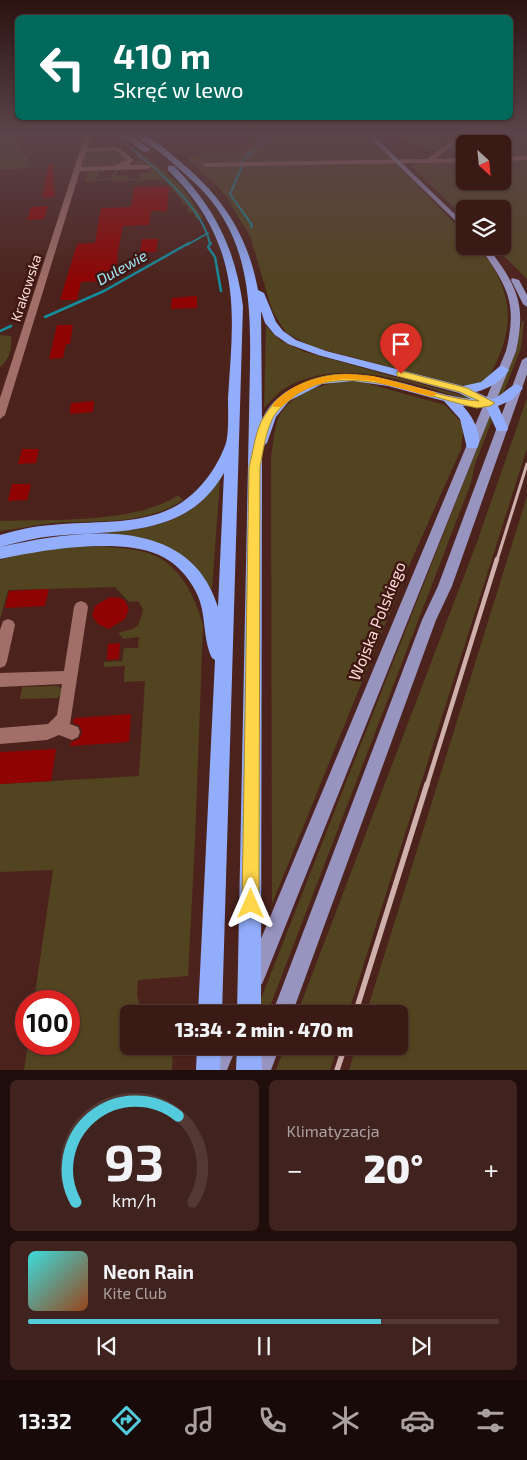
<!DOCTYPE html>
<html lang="pl">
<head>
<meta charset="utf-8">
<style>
	:root { --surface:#391a15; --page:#40231e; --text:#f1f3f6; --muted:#aba1a0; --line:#533834; --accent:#54cadd }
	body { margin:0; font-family:"Exo 2",sans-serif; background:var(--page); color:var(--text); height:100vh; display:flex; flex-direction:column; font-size:19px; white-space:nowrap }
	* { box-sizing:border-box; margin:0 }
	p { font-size:16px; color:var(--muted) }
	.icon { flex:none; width:28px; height:28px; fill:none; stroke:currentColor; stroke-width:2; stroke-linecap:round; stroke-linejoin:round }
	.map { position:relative; height:1070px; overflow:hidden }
	.drawer { display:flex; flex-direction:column; gap:10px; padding:10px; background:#1f0e0c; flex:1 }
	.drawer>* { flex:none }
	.banner { position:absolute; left:15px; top:15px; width:498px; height:105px; border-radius:8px; box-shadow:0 1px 4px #0004,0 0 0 1px var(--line); background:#00695c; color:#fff; overflow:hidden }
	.needle { width:32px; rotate:153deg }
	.buttons { position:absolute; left:456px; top:135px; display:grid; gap:10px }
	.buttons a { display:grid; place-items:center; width:55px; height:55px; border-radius:8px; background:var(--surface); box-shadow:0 1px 4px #0004,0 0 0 1px var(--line); font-size:25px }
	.speed { position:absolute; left:15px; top:990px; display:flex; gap:10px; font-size:25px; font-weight:700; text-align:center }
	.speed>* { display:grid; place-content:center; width:65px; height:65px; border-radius:50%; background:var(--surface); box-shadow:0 1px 4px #0004,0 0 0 1px var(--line); line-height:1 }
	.speed .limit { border:8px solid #d22; background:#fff; color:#111 }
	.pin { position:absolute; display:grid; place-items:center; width:42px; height:42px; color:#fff; margin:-51px -21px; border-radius:50% 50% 50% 0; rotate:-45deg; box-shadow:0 0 5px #0007 }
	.pin .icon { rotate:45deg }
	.me { position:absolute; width:55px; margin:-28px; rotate:0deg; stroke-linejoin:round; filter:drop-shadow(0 0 4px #0008) }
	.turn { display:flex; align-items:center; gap:18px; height:105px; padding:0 15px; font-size:22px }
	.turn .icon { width:65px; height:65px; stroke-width:2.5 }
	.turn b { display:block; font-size:35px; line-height:42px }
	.big { font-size:38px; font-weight:800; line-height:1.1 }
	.drawer .tile { flex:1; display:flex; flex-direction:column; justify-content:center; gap:8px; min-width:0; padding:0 18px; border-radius:8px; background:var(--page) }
	.drawer .dial { align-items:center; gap:0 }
	.dial svg { height:130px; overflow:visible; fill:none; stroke:var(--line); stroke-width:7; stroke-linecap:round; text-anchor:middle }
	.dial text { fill:var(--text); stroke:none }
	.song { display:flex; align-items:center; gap:15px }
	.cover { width:60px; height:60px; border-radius:8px; background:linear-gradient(135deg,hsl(180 70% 55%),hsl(20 70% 35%)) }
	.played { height:5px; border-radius:2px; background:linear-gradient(90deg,var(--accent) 75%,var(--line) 75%) }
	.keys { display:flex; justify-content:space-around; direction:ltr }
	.heat { display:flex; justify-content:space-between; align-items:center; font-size:28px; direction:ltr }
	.drawer .tiles { flex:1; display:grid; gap:10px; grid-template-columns:1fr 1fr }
	.tile:last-child { grid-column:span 2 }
	.trip { position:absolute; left:120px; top:1005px; width:288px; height:50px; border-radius:8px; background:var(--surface); box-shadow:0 1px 4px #0004,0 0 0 1px var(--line); font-weight:800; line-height:50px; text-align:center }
	.dock { display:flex; height:80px; justify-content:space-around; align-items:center; background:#170a08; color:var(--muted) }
	.dock .icon { width:35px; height:35px }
	.dock .active { color:var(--accent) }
	.dock b { font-size:22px; color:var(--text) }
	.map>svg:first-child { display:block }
</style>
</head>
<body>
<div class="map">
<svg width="527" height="1070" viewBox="0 0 527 1070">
	<rect width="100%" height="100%" fill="#4c221c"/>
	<g fill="#524420">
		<path d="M0,135H11L34,167L0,170Z"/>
		<path d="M262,135H369L465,234V246H477C515,289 517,329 488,378C479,385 469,386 458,385L313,347L286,333L272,310L250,236L224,193L187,158L213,151H240Z"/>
		<path d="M394,135C410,135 438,129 447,144L440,151L427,150Z"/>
		<path d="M467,135H527V157H503L502,144H465V158L447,150Z"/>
		<path d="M120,137L176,181L186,192L203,218L196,219L193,212H188V205H182V200L164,180L113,181V180L84,182L86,177L92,176H86L88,171L113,170L99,172L97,179L111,178L115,169H118L116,176L130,175L127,178L141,179L139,173H151V169L149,168L133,165L138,160L137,155L116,139Z"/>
		<path d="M114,150L126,159L125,161L116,165L82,167L86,153Z"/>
		<path d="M503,160H527V279L494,246H502V209H465V218L412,167L413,165L421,162L465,161V181H502Z"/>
		<path d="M522,321H524L521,348L503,394L497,397L515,350Z"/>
		<path d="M266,326L281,341L305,352L475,399L473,401C413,385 346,355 287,387C279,391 271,401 264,408Z"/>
		<path d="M0,335L11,336C12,348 10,359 0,367Z"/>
		<path d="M355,380L445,405L461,422L463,432L461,449L408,568L272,904L271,457C273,445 274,430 278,419C289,392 330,381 355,380Z"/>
		<path d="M527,398V448L348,1014H297L477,542Z"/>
		<path d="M490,415L493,418L475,464L471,483L267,1014H255Z"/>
		<path d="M220,479L212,590C185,547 154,535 105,536L106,531C153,530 193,521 220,479Z"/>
		<path d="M178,495L183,500C144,526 98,520 53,523C35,525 18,529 0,531V521C51,519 136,524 178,495Z"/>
		<path d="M527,496V1070H349L356,1046H399V1014H366Z"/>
		<path d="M102,546C115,548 128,548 141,551C177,558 194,593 203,625L195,841L188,976L138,980L137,995L142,1014H129V1046H173L172,1070H24L28,1044H69V1001H34L53,870L0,872V784L139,776L145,681L124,682L125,666L104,667V662L122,661L124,648H138L139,637L124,639L118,633C138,627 138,631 143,609L138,601L129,602L115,587L8,590L0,619V560C33,548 67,547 102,546Z"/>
		<path d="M58,686L62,689L61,695L57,698L20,699L22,687Z"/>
		<path d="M285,1046H338L330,1070H276Z"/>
	</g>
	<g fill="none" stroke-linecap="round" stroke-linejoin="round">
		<g stroke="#128e9f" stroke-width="2">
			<path d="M132,149C158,170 205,211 210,245"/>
			<path d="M242,163L246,157L272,135"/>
			<path d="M242,167L230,194L252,225L251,227"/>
			<path d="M187,245L208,233"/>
		</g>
		<g stroke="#128e9f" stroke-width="2.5">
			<path d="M211,243L208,247L215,257L221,291"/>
			<path d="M45,317L104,291L189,243"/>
			<path d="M0,331L11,326"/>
		</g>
	</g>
	<g fill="#8f0402">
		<path d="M49,163L53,164L55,197L42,198Z"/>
		<path d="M167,186V188H169L167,211H151L149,225L123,226L117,256H118L116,271H106L104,281L81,282L77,300H60L77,244L95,243L101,208L131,207L134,187Z"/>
		<path d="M48,206L44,219L27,220L31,207Z"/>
		<path d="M142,239H158L156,252L140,253Z"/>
		<path d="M197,296V308L171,309L172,298Z"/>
		<path d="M57,325H73L70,344H66L63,358L49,359Z"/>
		<path d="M94,401L93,412L70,414L71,403Z"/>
		<path d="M22,449H39L36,463L18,464Z"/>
		<path d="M12,484H31L27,500L8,501Z"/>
		<path d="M49,589L45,606L5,608L9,591Z"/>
		<path d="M110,597L121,598L125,601L129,609L125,619L109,629L98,624L92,616L95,606Z"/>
		<path d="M120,643L119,659L107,660L108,644Z"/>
		<path d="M131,714L129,742L70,746L71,742L79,739L82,733L80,726L73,723L74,718Z"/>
		<path d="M56,749L51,781L0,784V752Z"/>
	</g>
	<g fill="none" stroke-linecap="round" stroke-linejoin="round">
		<g fill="#a16f67" fill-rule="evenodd">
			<path d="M85,135H91L87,148L118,147L134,160L129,165H148L151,167L148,169L80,171L5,415L0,419V398ZM115,150L127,160L113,166L81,167L86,152Z"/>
			<path d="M460,135H467L435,159L465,158V162L205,167L202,165L205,163L427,159Z"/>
			<path d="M527,156V160L502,161V157Z"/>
			<path d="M81,601L86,603L88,607L70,724L78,727L80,732L78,737L72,740L59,735L47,740L0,744V728L48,724L57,715L62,684L0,687V673L64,671L74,607L76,603Z"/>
			<path d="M8,619L13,621L15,625L7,661L5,666L0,668V630L3,621Z"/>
		</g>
		<g fill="#9894c0" fill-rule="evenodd">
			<path d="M367,135H373L465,224V230Z"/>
			<path d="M479,246H487C516,285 527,302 516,351L265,977L262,984L255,987L248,984L245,977L506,351C518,302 507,286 479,246Z"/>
			<path d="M512,278L519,280L527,295V307L523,304L511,280Z"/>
			<path d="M527,357V374L452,586L436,620L292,1014H272L422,620L438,586L522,360Z"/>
			<path d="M217,1046H237L227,1070H207Z"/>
			<path d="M260,1046H280L271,1070H251Z"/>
		</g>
		<g fill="#92adfb" fill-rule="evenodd">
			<path d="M121,135H130L151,150L144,152Z"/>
			<path d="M136,135C150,134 162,146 172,155C219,192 247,231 258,290L264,293L276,322L283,331L296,340L326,351L463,386L481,382L499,367L503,366L509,370C500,382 490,388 476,392L491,399C502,397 507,387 517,384L523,388L512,400L498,406L508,428L507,431H497L486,407L463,406C472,416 484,435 477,448H467L460,419L444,401L388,386L353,381L322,384L289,401L276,417L267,443L262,447L261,1014H237L250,365C251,297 248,234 196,184C184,173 173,163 161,153C153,147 143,142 136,135ZM261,311L265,323L275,335L288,344L318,355L459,393L471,399C414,392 362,359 304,383C285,390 271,401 262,419Z"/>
			<path d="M168,166H174C215,208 235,248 243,306L222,1014H198L215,660L212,658C202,638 207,613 196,592C188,576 175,562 159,555C119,537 42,550 0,559V535C17,530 34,526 52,525C94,520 144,527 181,503C202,489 218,466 226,443C229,432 228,410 228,398C231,347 238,296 220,248C209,217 191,193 168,170ZM224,473L218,607C189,512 76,530 0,547C18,542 35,538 53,536C118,530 187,538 224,473Z"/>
			<path d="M197,1046H221L220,1070H196Z"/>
			<path d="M237,1046H261L262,1070H236Z"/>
		</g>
		<path stroke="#d0b0ac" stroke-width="3" d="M497,560L527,464"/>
		<path stroke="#d0b0ac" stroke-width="4.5" d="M427,785L497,559"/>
		<g stroke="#d0b0ac" stroke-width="5.5">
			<path d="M355,1014L427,784"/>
			<path d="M337,1070L345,1046"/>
		</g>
	</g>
	<linearGradient id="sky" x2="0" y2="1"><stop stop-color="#2a130f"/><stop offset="0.47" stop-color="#5b444b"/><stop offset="1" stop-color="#5b444b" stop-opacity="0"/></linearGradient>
	<rect width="527" height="285" fill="url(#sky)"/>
	<path fill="#ffd54a" stroke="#a68a30" d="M401,371L467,388L495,403L490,406L477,408C422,396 339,358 291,399C282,406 275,412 271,422C265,436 263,452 260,467L259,904L256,910L251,913L245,910L242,904L249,467C253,452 255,435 261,422C269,406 283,393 299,385C360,355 418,397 479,401L460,392L397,376V372Z"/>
	<path fill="#f59e0b" d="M346,374L373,376L435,392L437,394L432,397L373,381L346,379L329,381L315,385L297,394L281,407H274L272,405C290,383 320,376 346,374Z"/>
	<g text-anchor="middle" stroke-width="5" stroke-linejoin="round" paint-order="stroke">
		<g font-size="14" fill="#faddd9" stroke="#401712">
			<text transform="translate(26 288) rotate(-72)" y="5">Krakowska</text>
		</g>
		<g font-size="15" font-style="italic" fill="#9fedfb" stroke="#401712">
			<text transform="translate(122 268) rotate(-29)" y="5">Dulewie</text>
		</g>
		<g font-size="16" fill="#faddd9" stroke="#401712">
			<text transform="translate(377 621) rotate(-68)" y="6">Wojska Polskiego</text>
		</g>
	</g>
</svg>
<div class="buttons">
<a><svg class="needle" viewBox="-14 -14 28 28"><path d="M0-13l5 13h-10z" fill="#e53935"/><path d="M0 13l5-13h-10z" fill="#aba1a0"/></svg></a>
<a><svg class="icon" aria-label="layers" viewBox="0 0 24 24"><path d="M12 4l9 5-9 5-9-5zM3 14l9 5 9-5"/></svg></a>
</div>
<div class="speed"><div class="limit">100</div></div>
<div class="pin" style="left:401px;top:374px;background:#d93025"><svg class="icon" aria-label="arrive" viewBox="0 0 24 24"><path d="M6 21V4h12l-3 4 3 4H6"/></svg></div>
<svg class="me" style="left:251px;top:904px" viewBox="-20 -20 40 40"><path d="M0-17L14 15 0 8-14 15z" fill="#ffd54a" stroke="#fff" stroke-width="4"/></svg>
<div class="trip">13:34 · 2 min · 470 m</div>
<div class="banner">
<div class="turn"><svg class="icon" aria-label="left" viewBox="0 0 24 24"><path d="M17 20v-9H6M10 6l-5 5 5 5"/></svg><div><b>410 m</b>Skręć w lewo</div></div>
</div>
</div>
<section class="drawer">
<div class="tiles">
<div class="tile dial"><svg viewBox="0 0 100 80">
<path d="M14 69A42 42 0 1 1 86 69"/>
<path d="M14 69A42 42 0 0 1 77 16" stroke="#54cadd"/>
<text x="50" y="56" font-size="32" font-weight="700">93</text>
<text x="50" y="72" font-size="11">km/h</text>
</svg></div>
<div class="tile"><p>Klimatyzacja</p>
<div class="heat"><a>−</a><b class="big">20°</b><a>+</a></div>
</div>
<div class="tile">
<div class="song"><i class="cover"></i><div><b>Neon Rain</b><p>Kite Club</p></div></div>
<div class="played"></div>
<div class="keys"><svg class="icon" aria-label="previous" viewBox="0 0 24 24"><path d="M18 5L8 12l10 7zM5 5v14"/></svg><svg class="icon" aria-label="pause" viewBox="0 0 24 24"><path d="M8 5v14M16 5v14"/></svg><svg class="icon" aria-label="next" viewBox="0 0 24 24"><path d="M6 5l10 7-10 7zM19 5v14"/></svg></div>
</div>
</div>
</section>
<nav class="dock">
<b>13:32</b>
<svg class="icon active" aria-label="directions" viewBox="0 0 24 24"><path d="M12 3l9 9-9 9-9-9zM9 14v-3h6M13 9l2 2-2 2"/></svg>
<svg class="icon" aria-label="music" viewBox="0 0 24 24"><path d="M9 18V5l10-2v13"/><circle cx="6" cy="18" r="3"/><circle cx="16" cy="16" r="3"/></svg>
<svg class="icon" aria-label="phone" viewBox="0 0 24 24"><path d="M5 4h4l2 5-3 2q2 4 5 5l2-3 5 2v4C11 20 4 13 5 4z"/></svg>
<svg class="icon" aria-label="climate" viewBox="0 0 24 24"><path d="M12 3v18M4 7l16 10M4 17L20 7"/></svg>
<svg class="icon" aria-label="car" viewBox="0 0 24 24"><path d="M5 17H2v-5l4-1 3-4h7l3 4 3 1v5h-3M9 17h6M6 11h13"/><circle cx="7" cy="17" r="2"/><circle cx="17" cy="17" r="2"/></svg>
<svg class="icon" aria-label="filters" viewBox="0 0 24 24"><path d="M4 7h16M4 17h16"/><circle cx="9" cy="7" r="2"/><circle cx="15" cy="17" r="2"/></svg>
</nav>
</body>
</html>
